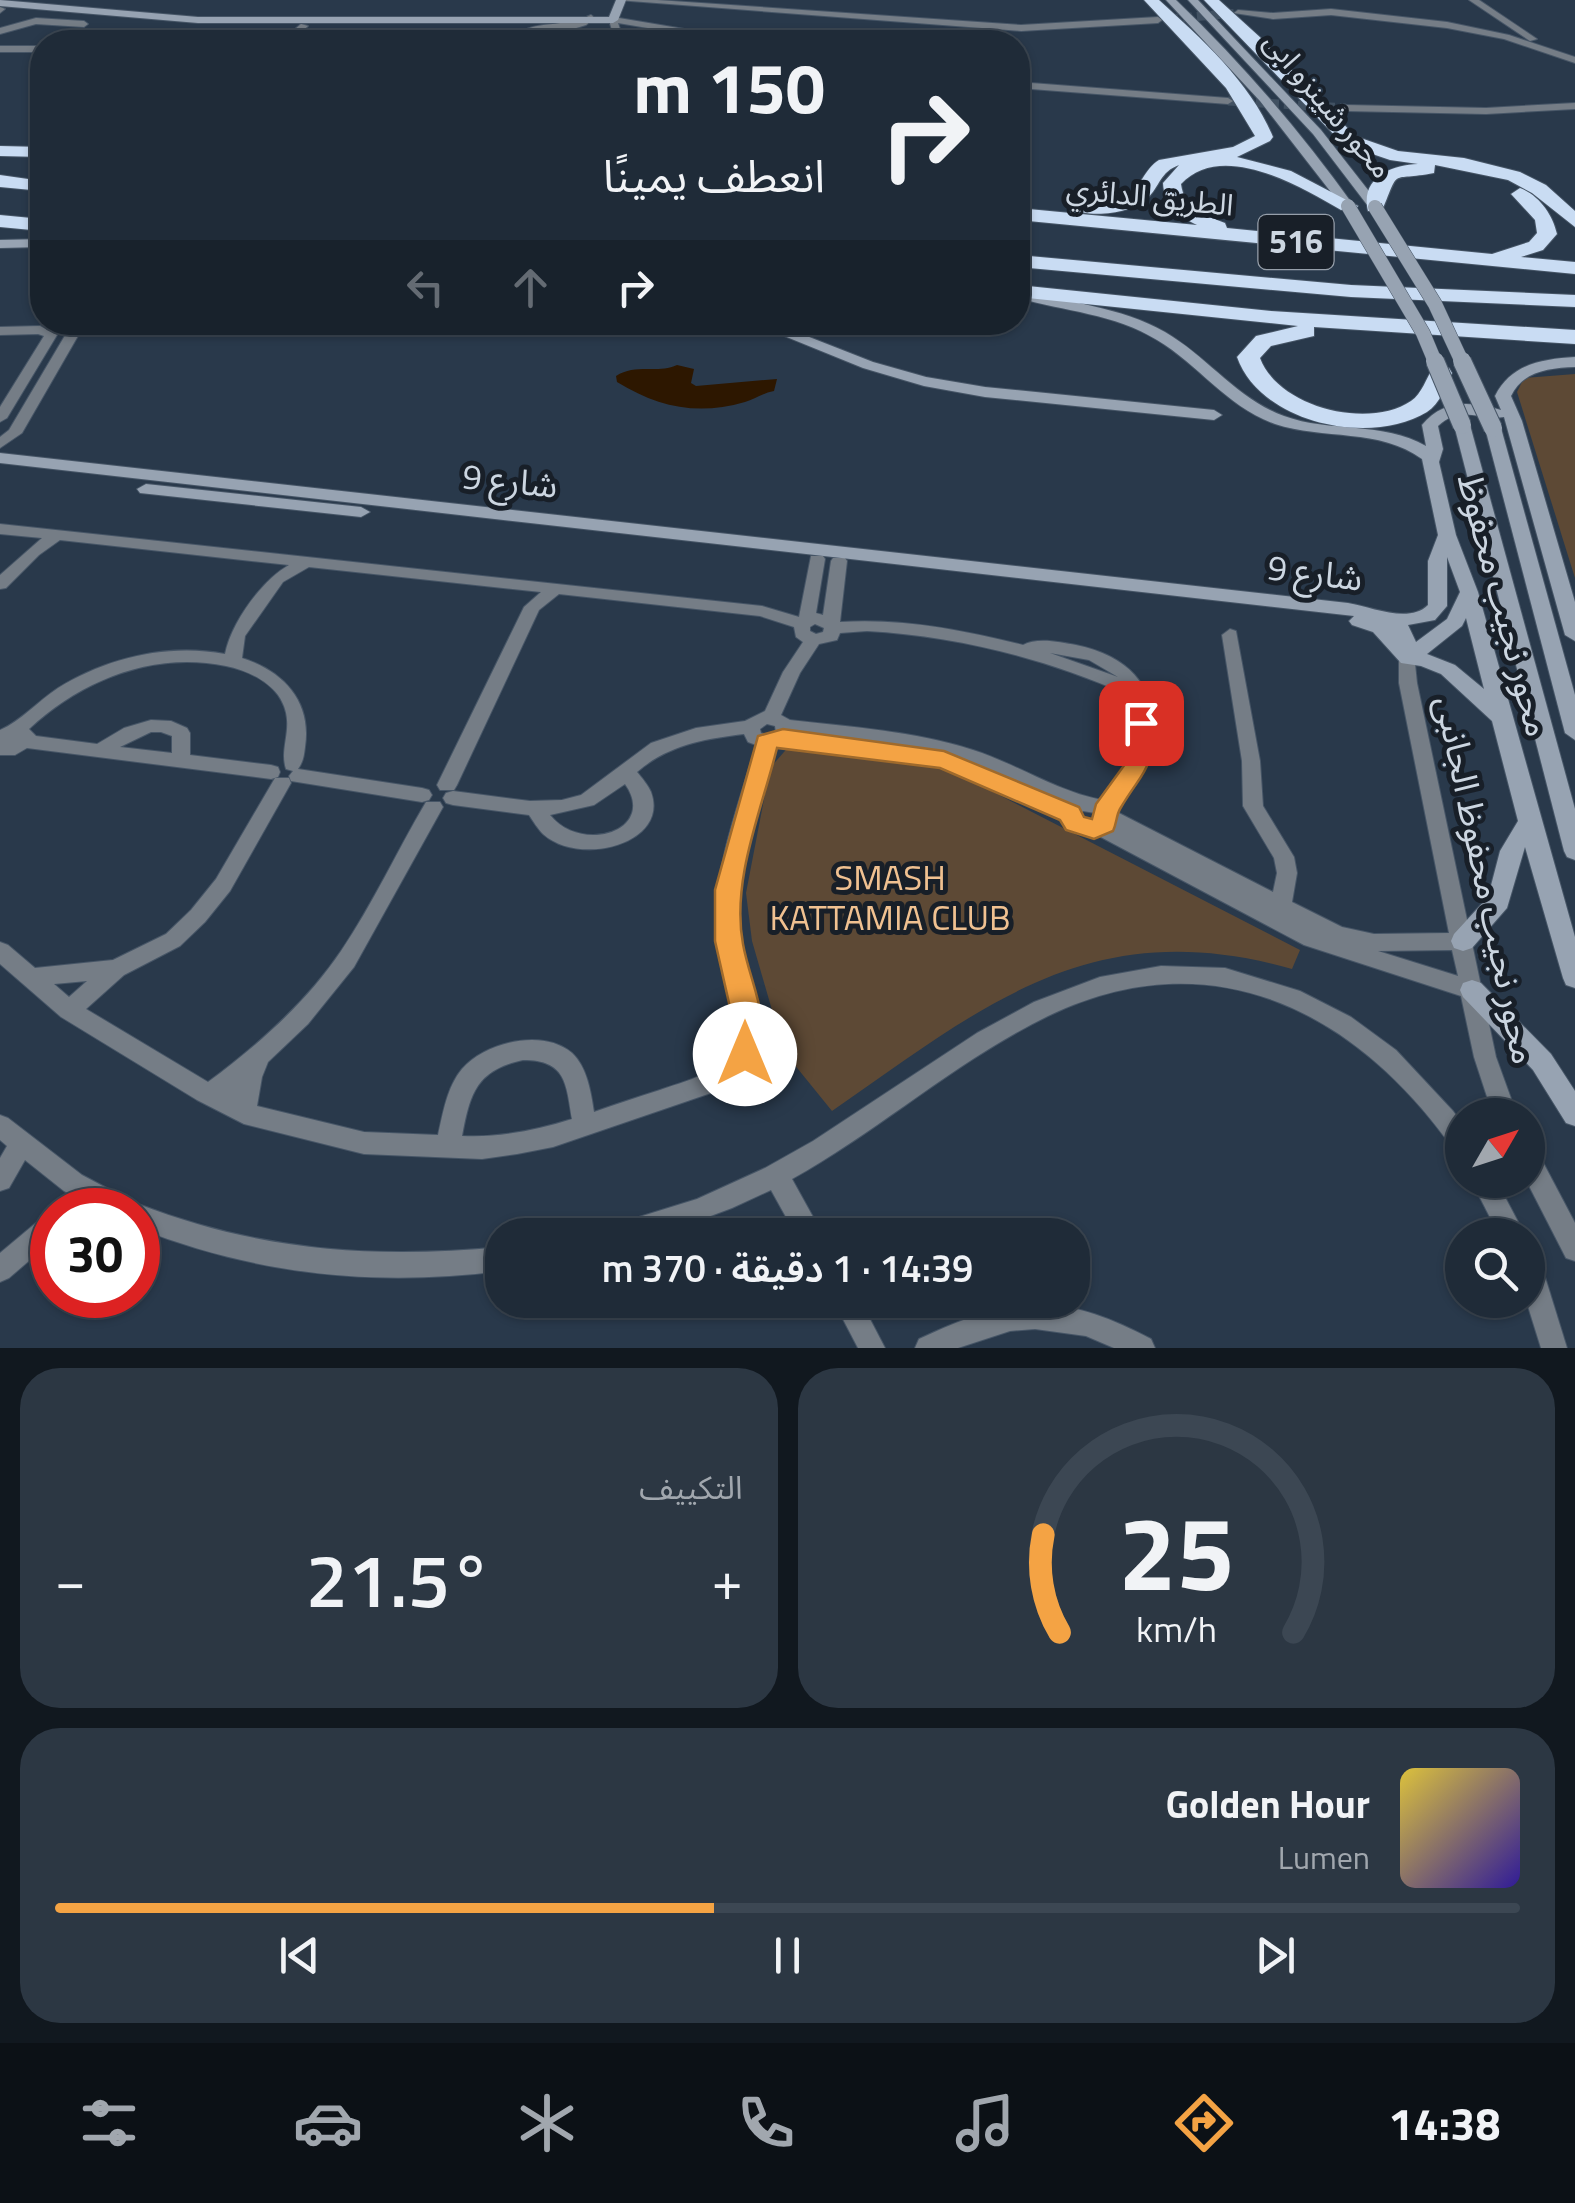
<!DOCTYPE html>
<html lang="ar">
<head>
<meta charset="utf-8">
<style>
	:root { --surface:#1f2b38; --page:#2c3743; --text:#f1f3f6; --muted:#a1a7ae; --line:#3c4753; --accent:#f4a344 }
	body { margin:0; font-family:"Titillium Web","Noto Sans Arabic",sans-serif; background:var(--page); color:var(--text); direction:rtl; height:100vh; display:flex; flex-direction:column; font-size:38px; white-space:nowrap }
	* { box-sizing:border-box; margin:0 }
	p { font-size:32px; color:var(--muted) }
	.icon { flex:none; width:55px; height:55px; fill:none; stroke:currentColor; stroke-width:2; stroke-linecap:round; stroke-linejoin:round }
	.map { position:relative; height:1348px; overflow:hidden; direction:ltr }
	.drawer { display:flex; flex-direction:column; gap:20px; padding:20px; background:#11181f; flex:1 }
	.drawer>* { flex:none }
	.banner { position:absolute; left:30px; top:30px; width:1000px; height:305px; border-radius:40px; box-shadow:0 2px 8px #0004,0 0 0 2px var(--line); direction:rtl; background:#1f2b38; color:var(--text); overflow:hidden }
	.needle { width:65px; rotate:51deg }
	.fabs { position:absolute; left:1445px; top:1098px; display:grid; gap:20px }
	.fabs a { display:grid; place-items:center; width:100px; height:100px; border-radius:50%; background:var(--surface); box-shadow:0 2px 8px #0004,0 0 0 2px var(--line); font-size:50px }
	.speed { position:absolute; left:30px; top:1188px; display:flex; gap:20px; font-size:50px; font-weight:700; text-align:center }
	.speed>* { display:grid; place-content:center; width:130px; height:130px; border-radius:50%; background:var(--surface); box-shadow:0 2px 8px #0004,0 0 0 2px var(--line); line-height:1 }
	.speed .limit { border:15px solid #d22; background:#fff; color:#111 }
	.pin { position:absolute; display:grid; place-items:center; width:85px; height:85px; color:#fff; margin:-42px; border-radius:20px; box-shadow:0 5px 15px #0006 }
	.me { position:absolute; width:110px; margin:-55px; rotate:0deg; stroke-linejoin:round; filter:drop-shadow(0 0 8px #0008) }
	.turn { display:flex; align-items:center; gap:35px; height:210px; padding:0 40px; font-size:45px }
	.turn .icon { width:130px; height:130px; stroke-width:2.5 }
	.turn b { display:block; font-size:70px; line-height:85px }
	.lanes { display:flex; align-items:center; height:95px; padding:0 40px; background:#0003; justify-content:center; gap:50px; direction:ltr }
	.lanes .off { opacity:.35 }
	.big { font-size:75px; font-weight:600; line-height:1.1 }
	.drawer .tile { flex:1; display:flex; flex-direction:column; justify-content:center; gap:15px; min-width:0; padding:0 35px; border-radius:40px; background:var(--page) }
	.drawer .dial { align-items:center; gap:0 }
	.dial svg { height:260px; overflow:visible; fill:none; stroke:var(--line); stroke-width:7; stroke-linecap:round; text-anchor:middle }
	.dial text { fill:var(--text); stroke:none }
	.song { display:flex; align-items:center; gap:30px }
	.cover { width:120px; height:120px; border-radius:15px; background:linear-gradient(135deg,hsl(50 70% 55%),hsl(250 70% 35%)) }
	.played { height:10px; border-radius:5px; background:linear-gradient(90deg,var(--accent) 45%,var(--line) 45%) }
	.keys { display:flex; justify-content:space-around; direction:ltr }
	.heat { display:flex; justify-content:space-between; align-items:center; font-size:55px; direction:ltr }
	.drawer .tiles { flex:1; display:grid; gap:20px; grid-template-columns:1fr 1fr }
	.tile:last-child { grid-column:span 2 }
	.trip { position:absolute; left:485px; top:1218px; width:605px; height:100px; border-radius:40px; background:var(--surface); box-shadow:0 2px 8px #0004,0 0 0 2px var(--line); font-weight:600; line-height:100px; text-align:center; direction:rtl }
	.menu { display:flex; height:160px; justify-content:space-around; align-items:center; background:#0c1116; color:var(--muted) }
	.menu .icon { width:70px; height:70px }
	.menu .on { color:var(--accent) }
	.menu b { font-size:45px; color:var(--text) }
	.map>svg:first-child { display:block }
</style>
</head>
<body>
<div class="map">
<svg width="1575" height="1348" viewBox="0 0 1575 1348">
	<rect width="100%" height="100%" fill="#29394b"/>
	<g fill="#5d4935">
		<path d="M1575,374V578L1517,392L1524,378Z"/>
		<path d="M791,744L935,762L1300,950L1292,969C1093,913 987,1003 832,1111L772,1037L774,1017L752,941L746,893L770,768Z"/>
	</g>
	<path fill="#2d1700" d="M677,365L694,369L691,383L696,386L777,379L774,391C763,393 755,399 745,402C697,416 658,407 617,382L616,376C636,363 657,374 677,365Z"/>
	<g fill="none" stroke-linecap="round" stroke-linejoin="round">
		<g stroke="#415162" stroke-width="9" stroke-dasharray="9 5" stroke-linecap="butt">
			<path d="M1169,19L1238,13"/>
			<path d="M1228,101L1346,108"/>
		</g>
		<defs>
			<g id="street">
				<path d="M617,0H657L1021,25L1158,17L1162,20L1158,23L1021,31Z"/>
				<path d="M1469,0H1479L1537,39L1530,41Z"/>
				<path d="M0,7L5,9L0,13Z"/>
				<path d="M1331,9L1447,22L1509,35L1575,57V63L1504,39L1447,28L1331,15L1273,19L1234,13L1238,10L1273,13Z"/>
				<path d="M591,15L595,18L586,25L573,29L535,31L517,42H299L303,39L514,37C535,18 564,29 591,15Z"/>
				<path d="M613,17L744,39L748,42H731L618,23L621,32L640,42H630L613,34L609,20Z"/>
				<path d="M36,18L84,21L88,24L84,27L36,24L0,34V28Z"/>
				<path d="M301,24L308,26L294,39L297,42H264L287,36Z"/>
				<rect x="0" y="46" width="42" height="6"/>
				<path d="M1018,82L1228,98L1233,101L1228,104L1018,88Z"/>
				<path d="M1575,103V109L1486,114L1346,111L1341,108L1346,105L1486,108Z"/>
				<path d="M73,322H86L22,433L0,448V437L9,430Z"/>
				<path d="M40,326L57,335L7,418L0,422V407L44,336L38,334L0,335V327Z"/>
				<path d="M0,524L762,606L799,617L811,556H823L825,559L816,613L823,615L831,561L833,558H845L847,561L840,622C902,618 963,630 1023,645C1037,637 1060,642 1076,645C1172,665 1168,746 1115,811L1273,892L1277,873L1274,858L1243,806L1242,761L1222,635L1230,629L1236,631L1260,761L1263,806L1294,857L1297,873L1292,902L1342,927L1374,934L1449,933L1399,683V658L1408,652L1414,654L1417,683L1496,1057L1517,1115H1493L1474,1057L1461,996L1304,945L1097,835L1068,828L1063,819L940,765L886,755L884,750L889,745L794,733L789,742L774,746C758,807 733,870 738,934C741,970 768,1003 761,1039C756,1065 735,1084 711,1093L553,1147L517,1154L482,1159L364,1154L244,1124L197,1100L61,1017L0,964V942L8,945L35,968L113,960L166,934L191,910L216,879L275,778H289L291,783L230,891L205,922L180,946L124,975L86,1009L208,1082C258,1045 306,1003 341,951C373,904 397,851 426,802H440L443,807L354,967L308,1024L268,1062L262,1077L257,1106L364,1132L438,1135C443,1113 447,1087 462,1069C485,1042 543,1028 572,1053C587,1067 591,1092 594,1112C616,1104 638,1097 660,1090C704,1075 751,1065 737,1006C730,976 716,949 716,917C717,858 740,801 756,745L748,742L744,734C704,739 668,745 637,772C642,778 648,785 651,792C670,844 579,867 543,834C538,829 533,821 529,815L453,805L446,803L443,798L446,793L453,791L530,801L562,800L581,795L651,743L696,728L745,721L765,711L783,672L803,642L796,637L794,627L760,616L559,594L539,610L457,785L454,790H440L437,785L524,607L541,592L309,567L283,582L245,636L242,658C283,671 312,701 305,747C304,756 303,762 298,769L422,788L429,790L432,795L429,800L422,802L291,781L289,776L293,771L286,769C278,745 298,724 278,695C266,679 245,670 226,666C153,651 82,680 29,729L36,736L97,744L124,728L151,720L171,721L187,728L190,733V755L271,765L278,767L280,772L278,777L271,779L27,748L15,755H0V730C21,721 38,701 58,688C106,658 168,643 225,654C231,623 262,580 289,565L60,540L39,555L6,588L0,589V575L42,538L0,534ZM815,624L824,628L823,632L816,634L810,631V627ZM867,631C957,636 1043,658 1126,694L1132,699C1132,743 1131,765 1102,800C1056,791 1017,764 973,750C914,731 851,727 790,720L781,715L800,673L819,644L837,640L840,633ZM1050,653L1089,660L1118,677ZM767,724L775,726L776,733L767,735L761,733L760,729ZM151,732H161L172,736V753L120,747ZM625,784C658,830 582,855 550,815L594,805ZM1083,811L1095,813L1096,820L1082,818L1080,815ZM1452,950L1458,976L1378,951ZM87,981L69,997L54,984ZM523,1060C566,1060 566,1083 572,1119C537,1130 499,1138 462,1136C470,1094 476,1070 523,1060Z"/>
				<path d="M1161,966L1225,968L1300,991L1351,1017L1396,1050L1453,1111L1462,1123V1153L1454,1150C1356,1011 1212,937 1048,1016C956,1061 880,1130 792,1179L823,1235H796L771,1190L732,1208L660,1235H606L610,1226L697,1199L765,1168L813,1141L977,1033L1034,1002L1100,977Z"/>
				<path d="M0,1115L8,1118L82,1175L133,1202L134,1206L138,1204C260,1251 373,1259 502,1247V1271C374,1287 258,1275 138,1228V1210H100L64,1191L25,1160L9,1188L0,1191V1158L7,1146L0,1140Z"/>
				<path d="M1528,1148L1537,1151L1575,1223V1261L1566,1258L1526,1180Z"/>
				<path d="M1471,1180H1496L1525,1235H1499Z"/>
				<path d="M52,1213V1241L9,1278L0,1282V1253L43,1217Z"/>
				<path d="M1528,1252L1537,1255L1541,1264L1567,1348H1541L1526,1300Z"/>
				<path d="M833,1300H860L885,1348H858Z"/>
				<path d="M1035,1303C1078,1305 1113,1319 1151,1339L1155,1348H1114L1086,1336L1035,1329L1010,1331L958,1348H915L919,1339C957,1321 993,1307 1035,1303Z"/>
			</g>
			<g id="secondary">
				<path d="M0,0L198,17H609L616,0H626L618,20L613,23H198L0,6Z"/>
				<path d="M1166,0H1176C1242,63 1301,132 1354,206L1352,209H1344L1260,101Z"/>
				<path d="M1188,0H1198L1321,130L1379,204V210H1371L1313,134Z"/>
				<path d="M42,239V247L0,248V240Z"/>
				<path d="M1018,290C1067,302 1121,307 1165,332C1208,357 1237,399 1284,416C1330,433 1383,421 1426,446L1422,425C1443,399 1471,401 1501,410L1495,396C1511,364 1542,359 1575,357V367C1549,368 1523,371 1511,396L1522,421L1575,602V641L1565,635L1504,417C1479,421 1461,404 1438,426L1443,449L1439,462L1456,535L1478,592L1575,937V988L1566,985L1563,978L1525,847L1507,908L1472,948L1463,951L1454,948L1451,941L1454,934L1488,897L1500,851L1518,821L1492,721L1441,674L1421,666L1401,663L1373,632L1352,625L1349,621L1354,616L0,463V453L1348,603C1372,607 1409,624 1428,605V561L1438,535L1422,459C1380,428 1323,440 1275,424C1227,407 1199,365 1157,340C1115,314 1064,311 1018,298ZM1447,557L1460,592L1447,619L1416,642L1408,625L1435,620L1447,606ZM1466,618L1484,689L1455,665L1427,654L1462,626Z"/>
				<path d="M750,322H771L873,362L926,377L985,387L1214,410L1222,415L1214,420L985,397L924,386L863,368Z"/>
				<path d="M1462,420L1470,425L1575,809V860L1567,857L1564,851L1454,425Z"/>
				<path d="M1493,423L1501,428L1575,695V740L1565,733L1485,428Z"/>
				<path d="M146,484L361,507L370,512L361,517L140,493L137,489Z"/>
				<path d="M1472,980L1481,983L1551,1054L1575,1091V1126L1566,1123L1533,1070L1463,997L1460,990L1463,983Z"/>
			</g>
			<g id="highway">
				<path d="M1144,0H1159C1202,39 1251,83 1273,137L1270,141L1237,157L1291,171L1358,206L1355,210H1341C1299,186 1222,140 1181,184C1184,208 1204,215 1225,223L1227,228L1492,254L1529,242L1537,233L1535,220L1511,194L1520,188C1539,195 1553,215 1557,234L1543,250L1521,257L1575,262V274L1018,220V208L1197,225C1178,216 1164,205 1163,183L1179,165C1160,172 1160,186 1147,199C1132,213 1087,220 1071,207C1086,195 1109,205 1126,196C1141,188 1144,169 1159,160L1233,147L1255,136L1226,88Z"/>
				<path d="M1204,0H1219L1262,39L1355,136L1398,151L1464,158L1520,172L1546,185L1575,211V227L1532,193L1508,180L1435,165L1434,173C1388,182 1401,166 1382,211H1368C1360,178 1391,165 1418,164L1390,160L1343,144Z"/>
				<path d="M0,146L42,147V157L0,156Z"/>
				<path d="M0,175L42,181V191L0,187Z"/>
				<path d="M0,215L42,219V231L0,227Z"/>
				<path d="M1018,255L1351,285L1575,295V307L1351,297L1018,267Z"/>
				<path d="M1018,285L1271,311L1575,330V344L1314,327V336L1271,346L1260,358C1278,407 1368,430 1411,401C1422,394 1426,378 1433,368H1449L1452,373C1446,386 1440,404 1427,412C1370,447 1260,423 1237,357L1256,336L1298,326L1018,297Z"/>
			</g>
		</defs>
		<use href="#street" stroke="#465566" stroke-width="2"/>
		<use href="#secondary" stroke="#465566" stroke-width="2"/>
		<use href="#highway" stroke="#465566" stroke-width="2"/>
		<use href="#street" fill="#757d86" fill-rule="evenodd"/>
		<use href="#secondary" fill="#97a3b2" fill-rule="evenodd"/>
		<use href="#highway" fill="#c9dcf3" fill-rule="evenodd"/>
		<defs>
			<g id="secondary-bridge-far1">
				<path d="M1348,206L1423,333L1436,364"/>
				<path d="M1375,207L1435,304L1463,364"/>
			</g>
			<g id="secondary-bridge">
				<path d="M1435,361L1462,425"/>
				<path d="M1462,361L1493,428"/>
			</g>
		</defs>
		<use href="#secondary-bridge-far1" stroke="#465566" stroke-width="15" stroke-linecap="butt"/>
		<use href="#secondary-bridge" stroke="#465566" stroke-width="20" stroke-linecap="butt"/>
		<use href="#secondary-bridge-far1" stroke="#97a3b2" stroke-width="14"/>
		<use href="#secondary-bridge" stroke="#97a3b2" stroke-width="18"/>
	</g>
	<path fill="#f4a344" stroke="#9f6a2c" stroke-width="2.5" d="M1141,715L1153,723C1152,775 1144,768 1120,809C1116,816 1117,823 1113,831L1094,839L1066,830L1060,820L940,768L777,748C762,809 731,880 743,944C750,984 774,1024 756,1063L745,1067L735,1063L731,1054L736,1034L715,941V890L758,736L783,729L944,751L1079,807L1084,817L1092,819L1096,804L1128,760L1129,723Z"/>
	<g text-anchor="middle" stroke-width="10" stroke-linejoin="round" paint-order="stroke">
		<g font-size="30" fill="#ccd6e1" stroke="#181f28">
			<text transform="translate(1328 105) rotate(50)" y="10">محور شينزو ابى</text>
			<text transform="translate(1150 197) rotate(6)" y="10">الطريق الدائري</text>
		</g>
		<rect fill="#181f28" stroke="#969faa" stroke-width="2.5" x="1258.5" y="215" width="75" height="54" rx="8"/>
		<g font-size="32" font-weight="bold" fill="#ccd6e1">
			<text x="1296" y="253">516</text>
		</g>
		<g font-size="35" fill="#ccd6e1" stroke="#181f28">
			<text transform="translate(510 481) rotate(6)" y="12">شارع 9</text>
			<text transform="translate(1315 573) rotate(7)" y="12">شارع 9</text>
			<text transform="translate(1504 605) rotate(75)" y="12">محور نجيب محفوظ</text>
			<text transform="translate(1486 880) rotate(78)" y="12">محور نجيب محفوظ الجانبى</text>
		</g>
		<g font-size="35" fill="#f0c191" stroke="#181f28">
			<text x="890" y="890">SMASH<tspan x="890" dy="40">KATTAMIA CLUB</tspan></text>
		</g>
	</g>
</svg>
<div class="fabs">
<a><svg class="needle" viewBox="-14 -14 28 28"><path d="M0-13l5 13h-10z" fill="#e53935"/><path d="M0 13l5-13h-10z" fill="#a1a7ae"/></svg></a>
<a><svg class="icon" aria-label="search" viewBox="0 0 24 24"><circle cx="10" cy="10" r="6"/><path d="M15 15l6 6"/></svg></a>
</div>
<div class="speed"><div class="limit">30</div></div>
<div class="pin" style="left:1141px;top:723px;background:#d93025"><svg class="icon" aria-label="arrive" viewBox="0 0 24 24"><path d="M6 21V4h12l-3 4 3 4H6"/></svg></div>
<svg class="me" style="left:745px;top:1054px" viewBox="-20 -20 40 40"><circle r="19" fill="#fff"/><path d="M0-13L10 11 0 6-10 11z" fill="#f4a344"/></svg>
<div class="trip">14:39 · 1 دقيقة · 370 m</div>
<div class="banner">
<div class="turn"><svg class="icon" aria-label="right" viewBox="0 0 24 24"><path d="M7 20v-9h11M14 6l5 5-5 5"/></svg><div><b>150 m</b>انعطف يمينًا</div></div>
<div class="lanes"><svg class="icon off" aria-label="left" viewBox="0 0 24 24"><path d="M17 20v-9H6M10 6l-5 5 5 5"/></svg><svg class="icon off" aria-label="ahead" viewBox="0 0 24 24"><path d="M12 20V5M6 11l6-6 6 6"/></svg><svg class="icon" aria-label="right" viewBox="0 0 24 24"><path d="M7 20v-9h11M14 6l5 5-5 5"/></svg></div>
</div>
</div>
<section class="drawer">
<div class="tiles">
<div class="tile dial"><svg viewBox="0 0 100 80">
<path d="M14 69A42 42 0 1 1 86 69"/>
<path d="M14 69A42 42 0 0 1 9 39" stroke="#f4a344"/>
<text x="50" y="56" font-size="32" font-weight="700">25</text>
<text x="50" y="72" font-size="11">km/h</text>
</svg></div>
<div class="tile"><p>التكييف</p>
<div class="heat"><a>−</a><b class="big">21.5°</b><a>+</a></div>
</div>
<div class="tile">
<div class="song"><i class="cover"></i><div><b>Golden Hour</b><p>Lumen</p></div></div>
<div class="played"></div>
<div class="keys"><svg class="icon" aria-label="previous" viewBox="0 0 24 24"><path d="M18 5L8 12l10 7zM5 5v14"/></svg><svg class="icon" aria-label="pause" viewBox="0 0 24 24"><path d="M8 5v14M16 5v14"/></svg><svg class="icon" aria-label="next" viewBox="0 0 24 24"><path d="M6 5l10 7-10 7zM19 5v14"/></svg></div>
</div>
</div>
</section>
<nav class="menu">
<b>14:38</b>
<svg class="icon on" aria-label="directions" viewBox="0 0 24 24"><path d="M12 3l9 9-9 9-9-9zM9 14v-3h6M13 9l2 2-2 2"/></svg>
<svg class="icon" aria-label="music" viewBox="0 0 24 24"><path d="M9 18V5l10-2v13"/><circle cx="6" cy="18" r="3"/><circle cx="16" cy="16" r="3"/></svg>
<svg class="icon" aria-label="phone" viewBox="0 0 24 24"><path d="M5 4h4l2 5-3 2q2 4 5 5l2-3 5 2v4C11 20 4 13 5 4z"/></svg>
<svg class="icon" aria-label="climate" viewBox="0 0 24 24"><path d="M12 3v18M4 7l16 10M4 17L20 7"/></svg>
<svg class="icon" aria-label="car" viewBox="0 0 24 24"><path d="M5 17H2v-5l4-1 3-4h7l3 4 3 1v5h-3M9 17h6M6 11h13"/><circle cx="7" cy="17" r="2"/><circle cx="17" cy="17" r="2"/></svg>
<svg class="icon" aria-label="filters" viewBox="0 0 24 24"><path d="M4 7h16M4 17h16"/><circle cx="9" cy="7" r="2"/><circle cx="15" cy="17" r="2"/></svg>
</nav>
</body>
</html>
